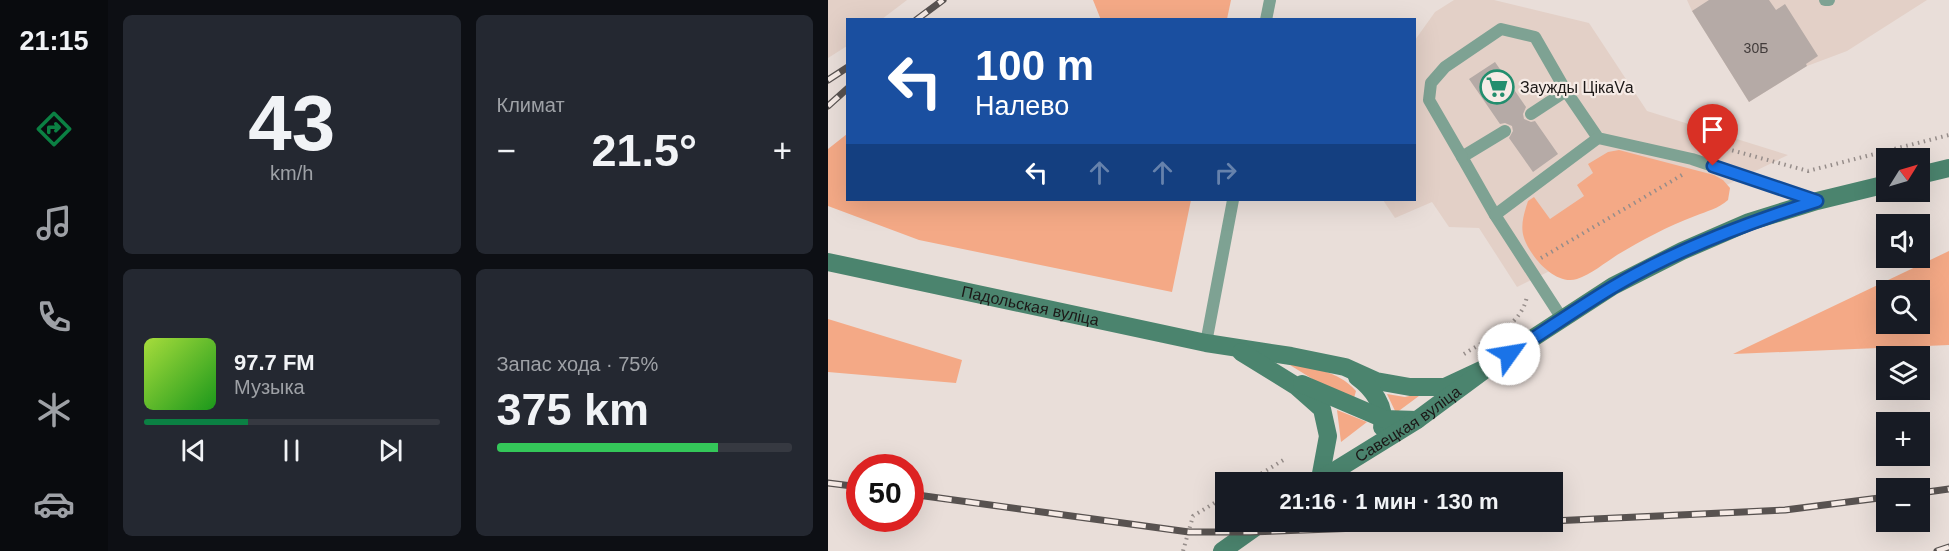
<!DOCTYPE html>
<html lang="ru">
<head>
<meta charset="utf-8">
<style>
	:root { --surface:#171b24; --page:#242831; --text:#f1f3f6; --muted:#9ea1a6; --line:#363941; --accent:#0b8043 }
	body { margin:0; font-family:Arial,sans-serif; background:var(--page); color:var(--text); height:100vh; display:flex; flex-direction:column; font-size:22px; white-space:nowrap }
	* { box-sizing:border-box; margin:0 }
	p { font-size:20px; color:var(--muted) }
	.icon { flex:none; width:33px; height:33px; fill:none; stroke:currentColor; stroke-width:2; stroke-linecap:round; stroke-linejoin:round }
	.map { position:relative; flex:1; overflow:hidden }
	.sheet { display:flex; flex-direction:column; gap:15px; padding:15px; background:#0d0f14; width:720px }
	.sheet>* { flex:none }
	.top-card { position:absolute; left:18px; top:18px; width:570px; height:183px; border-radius:0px; box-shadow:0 6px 24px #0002; background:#1a4fa0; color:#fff; overflow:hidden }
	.needle { width:39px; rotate:53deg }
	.buttons { position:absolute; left:1048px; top:148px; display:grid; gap:12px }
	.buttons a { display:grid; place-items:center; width:54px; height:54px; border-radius:0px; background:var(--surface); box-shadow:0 6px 24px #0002; font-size:30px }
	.speed { position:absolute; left:18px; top:454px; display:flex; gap:12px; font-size:30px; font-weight:700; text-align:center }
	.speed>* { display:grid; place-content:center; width:78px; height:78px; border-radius:50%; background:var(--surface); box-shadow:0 6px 24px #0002; line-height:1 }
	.speed .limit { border:9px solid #d22; background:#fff; color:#111 }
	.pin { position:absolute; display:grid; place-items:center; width:51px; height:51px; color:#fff; margin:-62px -26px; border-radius:50% 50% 50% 0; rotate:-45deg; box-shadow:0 0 6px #0007 }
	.pin .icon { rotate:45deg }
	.me { position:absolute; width:66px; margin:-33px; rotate:58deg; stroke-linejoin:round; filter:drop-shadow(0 0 4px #0008) }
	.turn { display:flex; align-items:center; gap:21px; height:126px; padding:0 30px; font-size:27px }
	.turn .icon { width:78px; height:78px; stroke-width:2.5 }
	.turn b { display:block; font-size:42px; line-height:51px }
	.lanes { display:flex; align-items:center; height:57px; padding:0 30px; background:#0003; justify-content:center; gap:30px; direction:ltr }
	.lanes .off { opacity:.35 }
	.big { font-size:45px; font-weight:700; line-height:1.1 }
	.sheet .card { flex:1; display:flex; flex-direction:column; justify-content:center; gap:9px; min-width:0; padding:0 21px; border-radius:9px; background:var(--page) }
	.sheet .dial { align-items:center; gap:0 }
	.dial b { font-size:78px; line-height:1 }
	.song { display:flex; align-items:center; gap:18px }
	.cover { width:72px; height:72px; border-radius:9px; background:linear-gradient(135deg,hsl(80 70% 55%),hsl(120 70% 35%)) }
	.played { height:6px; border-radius:3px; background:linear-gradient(90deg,var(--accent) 35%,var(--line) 35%) }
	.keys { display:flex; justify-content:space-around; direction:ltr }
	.heat { display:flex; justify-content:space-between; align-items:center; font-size:33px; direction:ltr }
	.charge { height:9px; border-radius:4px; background:linear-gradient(90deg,#34c759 75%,var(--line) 0) }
	.sheet .tiles { flex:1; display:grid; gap:15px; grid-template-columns:repeat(2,1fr) }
	.trip { position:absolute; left:387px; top:472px; width:348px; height:60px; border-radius:0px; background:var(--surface); box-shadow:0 6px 24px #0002; font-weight:700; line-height:60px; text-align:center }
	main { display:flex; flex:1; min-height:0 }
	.tabs { display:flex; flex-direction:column; width:108px; justify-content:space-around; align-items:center; background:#090b0e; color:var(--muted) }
	.tabs .icon { width:42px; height:42px }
	.tabs .active { color:var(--accent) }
	.tabs b { font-size:27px; color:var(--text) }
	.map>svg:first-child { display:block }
</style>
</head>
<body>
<main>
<nav class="tabs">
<b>21:15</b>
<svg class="icon active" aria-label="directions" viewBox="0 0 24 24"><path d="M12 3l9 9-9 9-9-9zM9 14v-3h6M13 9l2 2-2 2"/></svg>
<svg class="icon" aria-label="music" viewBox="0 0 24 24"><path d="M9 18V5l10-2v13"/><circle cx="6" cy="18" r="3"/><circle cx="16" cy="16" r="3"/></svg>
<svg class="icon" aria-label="phone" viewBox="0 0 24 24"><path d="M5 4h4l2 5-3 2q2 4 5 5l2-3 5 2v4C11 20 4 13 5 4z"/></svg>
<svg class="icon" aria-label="climate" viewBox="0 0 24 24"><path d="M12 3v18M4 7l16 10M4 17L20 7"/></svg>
<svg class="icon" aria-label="car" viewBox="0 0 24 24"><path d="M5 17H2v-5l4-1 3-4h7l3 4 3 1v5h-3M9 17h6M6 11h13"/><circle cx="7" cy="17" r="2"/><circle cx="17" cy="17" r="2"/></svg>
</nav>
<section class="sheet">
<div class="tiles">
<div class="card dial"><b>43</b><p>km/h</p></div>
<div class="card"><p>Климат</p>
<div class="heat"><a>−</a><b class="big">21.5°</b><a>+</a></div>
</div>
<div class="card">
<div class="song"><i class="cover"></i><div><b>97.7 FM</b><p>Музыка</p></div></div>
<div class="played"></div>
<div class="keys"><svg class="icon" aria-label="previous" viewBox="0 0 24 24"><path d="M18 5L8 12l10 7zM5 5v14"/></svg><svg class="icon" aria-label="pause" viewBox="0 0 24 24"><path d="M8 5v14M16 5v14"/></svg><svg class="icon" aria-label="next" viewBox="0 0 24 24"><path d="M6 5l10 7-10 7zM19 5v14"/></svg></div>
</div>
<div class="card"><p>Запас хода · 75%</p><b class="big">375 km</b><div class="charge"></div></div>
</div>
</section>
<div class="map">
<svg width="1121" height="551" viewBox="0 0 1121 551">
	<rect width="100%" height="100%" fill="#e9ded9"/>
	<g fill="#e3d0c7">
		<path d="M0,0H79L54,19L20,20L19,46L0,58Z"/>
		<path d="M626,0H666L761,23L819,111L960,155L689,287L651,228L621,227L604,202L567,218L555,200H586L587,40L607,12Z"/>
		<path d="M859,0H1099L1019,51L979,66L921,102L864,11Z"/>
	</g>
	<g fill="#f4a986" fill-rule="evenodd">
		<path d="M265,0H403L399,19L273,20Z"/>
		<path d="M19,134L20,200H363L344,292L91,240L0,206V149Z"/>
		<path d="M791,150L886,175L895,180L902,188L900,200C890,209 879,211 867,216C840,226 814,240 789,255C778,262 762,275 749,279C727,286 702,256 696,238C692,226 696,213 700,201L706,197L722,219L756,196L749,185L765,173L760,164L780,152Z"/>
		<path d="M1121,251V345L905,354ZM1059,291H1092V324H1059Z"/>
		<path d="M0,319L134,360L128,383L0,372Z"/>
		<path d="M457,362C483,368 510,370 528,391L526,398L504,391Z"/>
		<path d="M595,393L568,413L559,394L577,397Z"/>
		<path d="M509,410L539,422L513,442Z"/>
	</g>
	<g fill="#b5aaa6">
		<path d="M881,0H941L948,10L957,4L990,56L978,64L979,66L921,102L864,11Z"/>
		<path d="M667,62L698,107L695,114L696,119L703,122L707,121L730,154L705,172L681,138L685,131L684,126L677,123L672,124L641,79Z"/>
	</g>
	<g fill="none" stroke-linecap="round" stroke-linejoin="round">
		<g stroke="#968d8a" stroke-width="4" stroke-dasharray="1.5 4.5" stroke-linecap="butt">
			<path d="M881,144L980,171L1121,135"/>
			<path d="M713,258L854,175"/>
			<path d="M636,354C659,339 694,326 699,296"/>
			<path d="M418,483L457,459"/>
			<path d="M355,551L365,516L398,496"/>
		</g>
		<g stroke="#7ea293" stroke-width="12">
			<path d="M997,0H1001"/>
			<path d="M438,20L442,0"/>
			<path d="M703,114L738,91L770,138L864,159L989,201"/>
			<path d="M677,131L634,157L667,215L735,320"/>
			<path d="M634,157L601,100L603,83L617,67L673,29L707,37L738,91"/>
			<path d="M667,215L770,138"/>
			<path d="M378,343L405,200"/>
		</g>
		<g stroke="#4b846e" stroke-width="18">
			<path d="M1092,175L1121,168"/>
			<path id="s1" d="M0,262L378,343L463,356L517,367L548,381L582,387H617L662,366"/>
			<path d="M413,352L468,386L494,409L500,436L492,479"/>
			<path d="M529,377C544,388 559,407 554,427"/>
			<path d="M474,384L556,419L589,420"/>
			<path id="s2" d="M487,483L589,420L662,366L785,286L854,251L921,222L989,201L1059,184"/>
			<path d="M394,551L435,522"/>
		</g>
		<defs>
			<g id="rail">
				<path d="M88,20L115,0"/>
				<path d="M0,80L20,67"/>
				<path d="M0,106L20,88"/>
				<path d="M0,483L32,487"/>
				<path d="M1092,493L1121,489"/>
				<path d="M82,494L361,532H422L696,522"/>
				<path d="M724,521L957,510L1059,497"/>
				<path d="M1109,551L1121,547"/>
			</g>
		</defs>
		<use href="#rail" stroke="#585250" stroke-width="7"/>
		<use href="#rail" stroke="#f6ebe6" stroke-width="4.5" stroke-dasharray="14" stroke-linecap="butt"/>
	</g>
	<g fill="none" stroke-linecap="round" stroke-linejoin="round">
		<defs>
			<path id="route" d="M681,354C716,332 750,308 785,287C849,249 918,223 989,201L885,166"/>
		</defs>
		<use href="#route" stroke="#114b97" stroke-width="15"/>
		<use href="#route" stroke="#1a73e8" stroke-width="10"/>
	</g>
	<defs>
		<symbol id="supermarket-ring" viewBox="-11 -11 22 22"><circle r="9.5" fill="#f6ebe6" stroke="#228e6e" stroke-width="1.5"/><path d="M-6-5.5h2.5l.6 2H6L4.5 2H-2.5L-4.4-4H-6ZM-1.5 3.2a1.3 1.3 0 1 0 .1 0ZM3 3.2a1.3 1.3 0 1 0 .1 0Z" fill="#228e6e"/></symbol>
	</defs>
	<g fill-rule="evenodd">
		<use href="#supermarket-ring" x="650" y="68" width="38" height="38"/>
	</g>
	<g text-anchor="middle" stroke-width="4.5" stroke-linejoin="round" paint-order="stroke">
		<g font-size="14" fill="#423c3b">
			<text x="928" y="53">30Б</text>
		</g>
		<g font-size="16" fill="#1c1817" stroke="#f6ebe6" text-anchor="start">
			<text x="692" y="93">Заужды ЦікаVа</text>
		</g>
		<g font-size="16" fill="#1c1817" stroke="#f6ebe6">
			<text dy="6" stroke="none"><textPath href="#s1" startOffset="207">Падольская вуліца</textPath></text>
			<text dy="6" stroke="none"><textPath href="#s2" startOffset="110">Савецкая вуліца</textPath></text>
		</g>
	</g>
</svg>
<div class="buttons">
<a><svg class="needle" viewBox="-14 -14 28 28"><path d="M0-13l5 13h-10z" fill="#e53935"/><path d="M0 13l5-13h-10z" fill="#9ea1a6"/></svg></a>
<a><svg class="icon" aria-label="sound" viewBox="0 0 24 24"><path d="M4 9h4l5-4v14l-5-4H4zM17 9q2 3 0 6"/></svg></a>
<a><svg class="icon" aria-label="search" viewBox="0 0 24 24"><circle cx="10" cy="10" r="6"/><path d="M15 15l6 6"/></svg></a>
<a><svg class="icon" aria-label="layers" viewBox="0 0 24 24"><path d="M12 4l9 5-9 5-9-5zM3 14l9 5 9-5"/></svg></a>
<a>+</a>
<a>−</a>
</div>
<div class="speed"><div class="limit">50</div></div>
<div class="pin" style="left:885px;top:166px;background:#d93025"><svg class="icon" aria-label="arrive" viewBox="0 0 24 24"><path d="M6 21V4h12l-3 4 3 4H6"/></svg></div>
<svg class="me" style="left:681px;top:354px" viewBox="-20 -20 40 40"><circle r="19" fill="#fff"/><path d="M0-13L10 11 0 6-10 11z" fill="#1a73e8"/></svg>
<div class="trip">21:16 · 1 мин · 130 m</div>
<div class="top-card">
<div class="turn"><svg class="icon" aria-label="left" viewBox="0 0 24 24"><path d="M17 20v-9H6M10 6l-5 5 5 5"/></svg><div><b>100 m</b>Налево</div></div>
<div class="lanes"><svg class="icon" aria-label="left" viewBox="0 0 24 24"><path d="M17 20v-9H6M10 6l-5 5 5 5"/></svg><svg class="icon off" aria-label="ahead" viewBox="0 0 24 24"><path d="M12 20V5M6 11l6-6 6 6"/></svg><svg class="icon off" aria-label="ahead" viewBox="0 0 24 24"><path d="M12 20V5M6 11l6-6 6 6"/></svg><svg class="icon off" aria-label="right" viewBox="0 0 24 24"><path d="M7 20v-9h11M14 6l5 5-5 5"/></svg></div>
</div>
</div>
</main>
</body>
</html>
